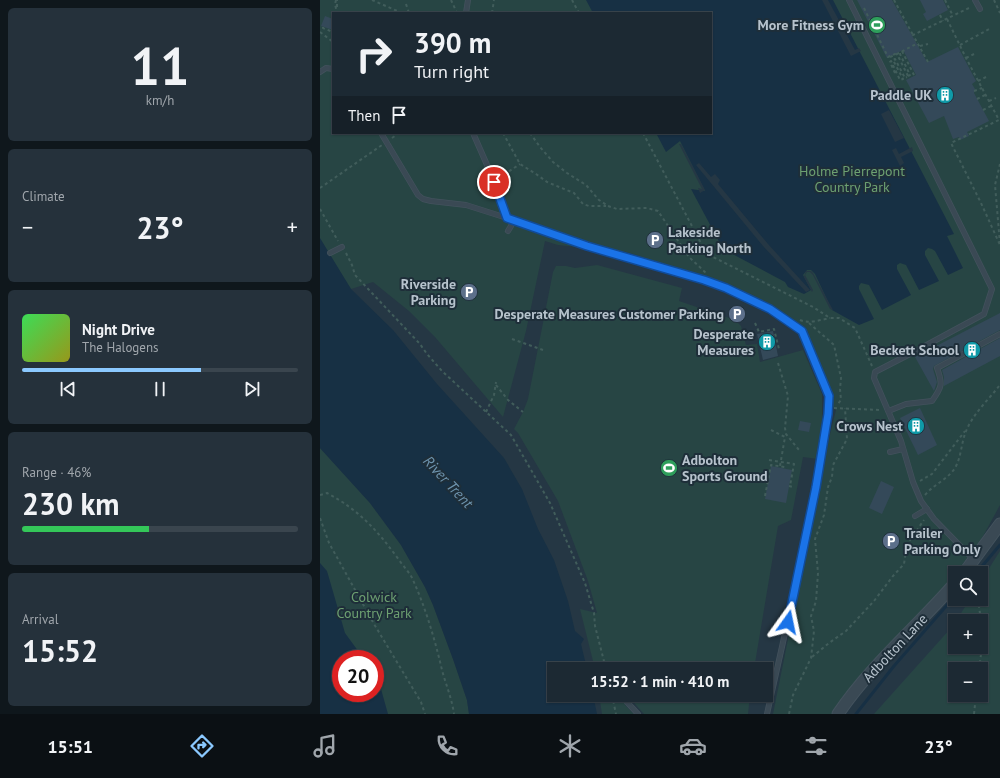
<!DOCTYPE html>
<html lang="en">
<head>
<meta charset="utf-8">
<style>
	:root { --surface:#1c2933; --page:#25313b; --text:#f1f3f6; --muted:#a0a6ac; --line:#3a454e; --accent:#8bc9ff }
	body { margin:0; font-family:"PT Sans",sans-serif; background:var(--page); color:var(--text); height:100vh; display:flex; flex-direction:column; font-size:15px; white-space:nowrap }
	* { box-sizing:border-box; margin:0 }
	p { font-size:13px; color:var(--muted) }
	.icon { flex:none; width:22px; height:22px; fill:none; stroke:currentColor; stroke-width:2; stroke-linecap:round; stroke-linejoin:round }
	.map { position:relative; flex:1; overflow:hidden }
	.details { display:flex; flex-direction:column; gap:8px; padding:8px; background:#0f171c; width:320px }
	.details>* { flex:none }
	.banner { position:absolute; left:12px; top:12px; width:380px; height:122px; border-radius:0px; box-shadow:0 1px 3px #0004,0 0 0 1px var(--line); background:#1c2933; color:var(--text); overflow:hidden }
	.controls { position:absolute; left:628px; top:566px; display:grid; gap:8px }
	.controls a { display:grid; place-items:center; width:40px; height:40px; border-radius:0px; background:var(--surface); box-shadow:0 1px 3px #0004,0 0 0 1px var(--line); font-size:20px }
	.speed { position:absolute; left:12px; top:650px; display:flex; gap:8px; font-size:20px; font-weight:700; text-align:center }
	.speed>* { display:grid; place-content:center; width:52px; height:52px; border-radius:50%; background:var(--surface); box-shadow:0 1px 3px #0004,0 0 0 1px var(--line); line-height:1 }
	.speed .limit { border:6px solid #d22; background:#fff; color:#111 }
	.pin { position:absolute; display:grid; place-items:center; width:34px; height:34px; color:#fff; margin:-17px; border:2px solid #fff; border-radius:50%; box-shadow:0 1px 4px #0007 }
	.me { position:absolute; width:44px; margin:-22px; rotate:12deg; stroke-linejoin:round; filter:drop-shadow(0 0 3px #0008) }
	.turn { display:flex; align-items:center; gap:14px; height:84px; padding:0 16px; font-size:18px }
	.turn .icon { width:52px; height:52px; stroke-width:2.5 }
	.turn b { display:block; font-size:28px; line-height:34px }
	.then { display:flex; align-items:center; height:38px; padding:0 16px; background:#0003; gap:8px; font-size:15px }
	.big { font-size:30px; font-weight:700; line-height:1.1 }
	.details .tile { flex:1; display:flex; flex-direction:column; justify-content:center; gap:6px; min-width:0; padding:0 14px; border-radius:6px; background:var(--page) }
	.details .dial { align-items:center; gap:0 }
	.dial b { font-size:52px; line-height:1 }
	.song { display:flex; align-items:center; gap:12px }
	.cover { width:48px; height:48px; border-radius:6px; background:linear-gradient(135deg,hsl(130 70% 55%),hsl(60 70% 35%)) }
	.played { height:4px; border-radius:2px; background:linear-gradient(90deg,var(--accent) 65%,var(--line) 65%) }
	.keys { display:flex; justify-content:space-around; direction:ltr }
	.heat { display:flex; justify-content:space-between; align-items:center; font-size:22px; direction:ltr }
	.charge { height:6px; border-radius:3px; background:linear-gradient(90deg,#34c759 46%,var(--line) 0) }
	.trip { position:absolute; left:227px; top:662px; width:226px; height:40px; border-radius:0px; background:var(--surface); box-shadow:0 1px 3px #0004,0 0 0 1px var(--line); font-weight:700; line-height:40px; text-align:center }
	.menu { display:flex; height:64px; justify-content:space-around; align-items:center; background:#0b1014; color:var(--muted) }
	.menu .icon { width:28px; height:28px }
	.menu .on { color:var(--accent) }
	.menu b { font-size:18px; color:var(--text) }
	main { display:flex; flex:1; min-height:0 }
	.map>svg:first-child { display:block }
</style>
</head>
<body>
<main>
<section class="details">
<div class="tile dial"><b>11</b><p>km/h</p></div>
<div class="tile"><p>Climate</p>
<div class="heat"><a>−</a><b class="big">23°</b><a>+</a></div>
</div>
<div class="tile">
<div class="song"><i class="cover"></i><div><b>Night Drive</b><p>The Halogens</p></div></div>
<div class="played"></div>
<div class="keys"><svg class="icon" aria-label="previous" viewBox="0 0 24 24"><path d="M18 5L8 12l10 7zM5 5v14"/></svg><svg class="icon" aria-label="pause" viewBox="0 0 24 24"><path d="M8 5v14M16 5v14"/></svg><svg class="icon" aria-label="next" viewBox="0 0 24 24"><path d="M6 5l10 7-10 7zM19 5v14"/></svg></div>
</div>
<div class="tile"><p>Range · 46%</p><b class="big">230 km</b><div class="charge"></div></div>
<div class="tile"><p>Arrival</p><b class="big">15:52</b></div>
</section>
<div class="map">
<svg width="680" height="714" viewBox="0 0 680 714">
	<rect width="100%" height="100%" fill="#253744"/>
	<g fill="#274544" fill-rule="evenodd">
		<path d="M0,0H680V505L662,538L636,573H635V575L622,593L513,714H453L505,455L516,410L510,404L509,389L481,325L456,308L396,280L306,252L238,245L225,241L206,331L183,417L115,337L89,311L53,282L31,289L0,241ZM13,13H391V133H13Z"/>
		<path d="M277,265L362,288L359,301L415,320L421,326L426,345L437,344L440,362L483,350L502,394V431L498,459L483,457L471,520L458,526L434,669H275L260,609L277,613L268,581L238,501L198,433L194,429L203,412L208,399L233,272L236,266H246L255,268Z"/>
		<path d="M0,448L50,503L81,545L105,587L113,605L133,659L147,700L149,714H0ZM21,659H55V693H21Z"/>
		<path d="M680,551V714H554L631,628L635,622V647H661V621H636L650,599H661V581ZM635,669H661V695H635Z"/>
		<path d="M279,695H303L305,705L314,714H282Z"/>
		<path d="M307,695H430L428,714H324Z"/>
	</g>
	<g fill="#173044">
		<path d="M266,0H513L634,234L627,236L643,268L628,275L615,251L612,249L608,248L605,251V255L619,281L599,290L586,265L580,263L577,265V269L591,295L562,310L549,285L541,283L539,286V289L554,319L539,325L512,310L495,274L491,270H487L483,275L491,290L484,294L468,287L465,282L403,249L371,189L385,191L360,141L346,152L336,133H391V13H273Z"/>
		<path d="M0,238L31,289L73,330L117,384L184,458L202,489L218,529L234,560L248,601L255,631L264,639L261,644L267,669H234V695H273L277,714H149L147,700L133,659L113,605L105,587L81,545L50,503L0,448Z"/>
		<path d="M0,563L7,571L25,633L44,659H21V693H55V676L59,682L68,714H0Z"/>
	</g>
	<g fill="#253744">
		<path d="M502,0H508L535,50L539,48L541,51L531,56Z"/>
		<path d="M569,110L584,138L575,142L561,114Z"/>
		<path d="M359,144H361L385,190L380,193L378,188L382,189Z"/>
		<path d="M592,147L593,151L581,157L584,163L580,166L572,150L576,148L579,154Z"/>
		<path d="M379,163L391,177L395,174L400,180L398,184L448,244L490,290L486,292L443,246L376,165Z"/>
		<path d="M486,271H491L493,273L513,310L510,309L493,275L490,272H487L485,275L493,290L492,292L484,277Z"/>
	</g>
	<g fill="none" stroke-linecap="round" stroke-linejoin="round">
		<g stroke="#173044" stroke-width="3">
			<path d="M658,571L680,545"/>
			<path d="M536,714L574,666L635,596"/>
		</g>
	</g>
	<g fill="#344959">
		<path d="M537,0H572L607,62L638,47L656,81L652,84L655,89L654,93L669,121L647,132L649,136L640,140L639,137L633,139L624,116L609,123L586,80L596,75L583,50L567,58Z"/>
		<path d="M600,0H623L628,10L607,21L603,14L606,12Z"/>
		<path d="M5,16L13,19V30L1,26Z"/>
		<path d="M680,313V330L614,366L613,369L617,382L614,391L595,357Z"/>
		<path d="M453,331L458,356L443,360L437,334Z"/>
		<path d="M680,338V356L624,386V377L622,370Z"/>
		<path d="M600,408L617,445L598,455L580,418Z"/>
		<path d="M480,421L491,423L489,432L478,430Z"/>
		<path d="M451,466L472,470L466,503L445,499Z"/>
		<path d="M561,481L574,487L562,514L549,508Z"/>
	</g>
	<g fill="none" stroke-linecap="round" stroke-linejoin="round">
		<defs>
			<g id="service">
				<path d="M529,0L672,289L664,314L590,354L555,372L554,378L581,441L593,482L601,501L614,519L653,559"/>
				<path d="M655,0L660,9"/>
				<path d="M146,13L148,0"/>
				<path d="M0,72L6,68L13,69"/>
				<path d="M61,133L98,195L103,199L111,201L146,205L187,218L267,247L384,280L406,288L450,309L481,331L509,396L508,414L484,548L447,714"/>
				<path d="M153,133L178,190L187,218"/>
				<path d="M188,231L194,221"/>
				<path d="M10,253L22,247"/>
				<path d="M568,410H571L586,404L612,401C622,387 623,384 617,368L680,334"/>
				<path d="M570,452L583,449"/>
				<path d="M595,516L607,509"/>
				<path d="M304,699L318,714"/>
			</g>
			<g id="tertiary">
				<path d="M644,573L680,524"/>
				<path d="M518,714C551,665 597,627 635,583"/>
			</g>
		</defs>
		<use href="#service" stroke="#43525d" stroke-width="6"/>
		<use href="#tertiary" stroke="#43525d" stroke-width="13"/>
		<g stroke="#415d5b" stroke-width="2" stroke-dasharray="3 3" stroke-linecap="butt">
			<path d="M16,0L15,4L17,13"/>
			<path d="M52,0L82,13"/>
			<path d="M131,0L137,13"/>
			<path d="M252,0L259,13"/>
			<path d="M574,0L593,35"/>
			<path d="M625,0L633,16"/>
			<path d="M674,0L680,13"/>
			<path d="M86,4L89,13"/>
			<path d="M17,7V0"/>
			<path d="M172,13L174,0"/>
			<path d="M620,15L623,21"/>
			<path d="M627,19L646,58L679,120L631,143L661,203L680,245"/>
			<path d="M3,27V28L13,32"/>
			<path d="M0,32L13,42"/>
			<path d="M640,45L671,28"/>
			<path d="M600,46L608,44"/>
			<path d="M582,51L594,75"/>
			<path d="M581,54H580L590,75L588,76"/>
			<path d="M570,57L577,54"/>
			<path d="M646,58L654,54"/>
			<path d="M608,62L593,35L651,7"/>
			<path d="M575,73L570,62L571,61L580,80L583,79L573,60L575,59L585,78L587,77"/>
			<path d="M588,76L577,54L598,43"/>
			<path d="M658,81L666,77"/>
			<path d="M654,91L662,88"/>
			<path d="M657,99L665,95"/>
			<path d="M669,101L676,98"/>
			<path d="M663,110L671,106"/>
			<path d="M183,133L200,164L216,174L227,182L254,193L263,204L269,206H286"/>
			<path d="M210,133L220,147L233,162L247,173L266,185L279,200L288,206L297,209L327,208L338,211L369,257L386,273"/>
			<path d="M323,133L383,247L389,255L493,307L510,318H519L535,328L552,366"/>
			<path d="M72,138L79,133"/>
			<path d="M179,178L200,164"/>
			<path d="M0,188L62,145"/>
			<path d="M0,209L18,241"/>
			<path d="M680,244L675,185L680,164"/>
			<path d="M26,253L32,265L35,275L100,344L107,354L122,371L191,435L230,503L265,583L274,613L275,626L286,669"/>
			<path d="M480,320C489,324 500,320 510,318"/>
			<path d="M435,323L439,332L454,329L459,349H457"/>
			<path d="M489,323L514,345L521,378L520,389L521,400L517,405"/>
			<path d="M192,339L223,350"/>
			<path d="M458,363L468,396L465,428L466,434L479,450"/>
			<path d="M176,385L188,400L203,412"/>
			<path d="M514,408L560,410"/>
			<path d="M166,412L174,395L176,382"/>
			<path d="M451,430L465,437L460,466"/>
			<path d="M449,460L474,464L470,486"/>
			<path d="M600,481L612,474L645,431"/>
			<path d="M469,486L473,487"/>
			<path d="M0,495L7,493C39,510 58,531 79,560C84,567 90,573 93,580C106,609 115,640 122,670C126,685 132,699 134,714"/>
			<path d="M605,495C614,484 627,480 635,468C642,456 641,441 647,429C654,413 669,399 680,385"/>
			<path d="M445,496L451,465L465,467"/>
			<path d="M0,518L9,543L54,624L101,702L105,714"/>
			<path d="M658,599L661,621"/>
			<path d="M492,657L509,643L526,631L554,601L573,576L584,564L587,544L604,520"/>
			<path d="M659,669L662,647L661,625"/>
			<path d="M292,695L296,714"/>
			<path d="M469,714L473,695L491,658L494,631L491,616L496,601L498,573L495,539L504,515L508,487L512,477L513,465L527,439L525,408"/>
			<path d="M654,714L656,695"/>
		</g>
		<use href="#service" stroke="#3a4954" stroke-width="4.5"/>
		<use href="#tertiary" stroke="#3a4954" stroke-width="11"/>
		<path stroke="#415d5b" stroke-width="2" stroke-dasharray="3 3" stroke-linecap="butt" d="M544,8L568,57L575,54V56L577,54"/>
	</g>
	<g fill="none" stroke-linecap="round" stroke-linejoin="round">
		<defs>
			<path id="route" d="M174,182L187,218L267,246L384,280L406,288L450,309L482,331L509,396L508,414L496,487L468,622"/>
		</defs>
		<use href="#route" stroke="#114b97" stroke-width="10"/>
		<use href="#route" stroke="#1a73e8" stroke-width="7"/>
	</g>
	<defs>
		<symbol id="stadium-disc" viewBox="-11 -11 22 22"><circle r="9.5" fill="#2e9e5b" stroke="#1e2e39"/><path d="M0-5a6.5 5 0 1 0 0 10a6.5 5 0 1 0 0-10ZM-3.5-1.8h7v3.6h-7Z" fill="#fff"/></symbol>
		<symbol id="building-disc" viewBox="-11 -11 22 22"><circle r="9.5" fill="#0f9aa8" stroke="#1e2e39"/><path d="M-4-6H4V6H1V3H-1V6H-4ZM-2.5-4.3h1.7v1.8h-1.7ZM.8-4.3h1.7v1.8H.8ZM-2.5-1h1.7V.8h-1.7ZM.8-1h1.7V.8H.8Z" fill="#fff"/></symbol>
		<symbol id="parking-disc" viewBox="-11 -11 22 22"><circle r="9.5" fill="#5c6f8a" stroke="#1e2e39"/><path d="M-3.5-5.5H1a3.5 3.5 0 0 1 0 7H-1V5.5H-3.5ZM-1-3.4V-.6H.8a1.4 1.4 0 0 0 0-2.8Z" fill="#fff"/></symbol>
	</defs>
	<g fill-rule="evenodd">
		<use href="#stadium-disc" x="547" y="15" width="20" height="20"/>
		<use href="#building-disc" x="615" y="85" width="20" height="20"/>
		<use href="#parking-disc" x="325" y="230" width="20" height="20"/>
		<use href="#parking-disc" x="139" y="282" width="20" height="20"/>
		<use href="#parking-disc" x="407" y="304" width="20" height="20"/>
		<use href="#building-disc" x="437" y="332" width="20" height="20"/>
		<use href="#building-disc" x="642" y="340" width="20" height="20"/>
		<use href="#building-disc" x="586" y="416" width="20" height="20"/>
		<use href="#stadium-disc" x="339" y="458" width="20" height="20"/>
		<use href="#parking-disc" x="561" y="531" width="20" height="20"/>
	</g>
	<g text-anchor="middle" stroke-width="4" stroke-linejoin="round" paint-order="stroke">
		<g font-size="14" font-weight="bold" fill="#b7c3cd" stroke="#1e2e39" text-anchor="end">
			<text x="544" y="30">More Fitness Gym</text>
			<text x="612" y="100">Paddle UK</text>
			<text x="348" y="237" text-anchor="start">Lakeside<tspan x="348" dy="16">Parking North</tspan></text>
			<text x="136" y="289">Riverside<tspan x="136" dy="16">Parking</tspan></text>
			<text x="404" y="319">Desperate Measures Customer Parking</text>
			<text x="434" y="339">Desperate<tspan x="434" dy="16">Measures</tspan></text>
			<text x="639" y="355">Beckett School</text>
			<text x="583" y="431">Crows Nest</text>
			<text x="362" y="465" text-anchor="start">Adbolton<tspan x="362" dy="16">Sports Ground</tspan></text>
			<text x="584" y="538" text-anchor="start">Trailer<tspan x="584" dy="16">Parking Only</tspan></text>
		</g>
		<g font-size="14" fill="#6da071" stroke="#1e2e39">
			<text x="532" y="176">Holme Pierrepont<tspan x="532" dy="16">Country Park</tspan></text>
			<text x="54" y="602">Colwick<tspan x="54" dy="16">Country Park</tspan></text>
		</g>
		<g font-size="14" fill="#b7c3cd" stroke="#1e2e39">
			<text transform="translate(575 648) rotate(-47)" y="5">Adbolton Lane</text>
		</g>
		<g font-size="15" font-style="italic" fill="#6e94ae" stroke="#1e2e39">
			<text transform="translate(128 482) rotate(47)" y="5">River Trent</text>
		</g>
	</g>
</svg>
<div class="controls">
<a><svg class="icon" aria-label="search" viewBox="0 0 24 24"><circle cx="10" cy="10" r="6"/><path d="M15 15l6 6"/></svg></a>
<a>+</a>
<a>−</a>
</div>
<div class="speed"><div class="limit">20</div></div>
<div class="pin" style="left:174px;top:182px;background:#d93025"><svg class="icon" aria-label="arrive" viewBox="0 0 24 24"><path d="M6 21V4h12l-3 4 3 4H6"/></svg></div>
<svg class="me" style="left:468px;top:622px" viewBox="-20 -20 40 40"><path d="M0-17L14 15 0 8-14 15z" fill="#1a73e8" stroke="#fff" stroke-width="4"/></svg>
<div class="trip">15:52 · 1 min · 410 m</div>
<div class="banner">
<div class="turn"><svg class="icon" aria-label="right" viewBox="0 0 24 24"><path d="M7 20v-9h11M14 6l5 5-5 5"/></svg><div><b>390 m</b>Turn right</div></div>
<div class="then">Then<svg class="icon" aria-label="arrive" viewBox="0 0 24 24"><path d="M6 21V4h12l-3 4 3 4H6"/></svg></div>
</div>
</div>
</main>
<nav class="menu">
<b>15:51</b>
<svg class="icon on" aria-label="directions" viewBox="0 0 24 24"><path d="M12 3l9 9-9 9-9-9zM9 14v-3h6M13 9l2 2-2 2"/></svg>
<svg class="icon" aria-label="music" viewBox="0 0 24 24"><path d="M9 18V5l10-2v13"/><circle cx="6" cy="18" r="3"/><circle cx="16" cy="16" r="3"/></svg>
<svg class="icon" aria-label="phone" viewBox="0 0 24 24"><path d="M5 4h4l2 5-3 2q2 4 5 5l2-3 5 2v4C11 20 4 13 5 4z"/></svg>
<svg class="icon" aria-label="climate" viewBox="0 0 24 24"><path d="M12 3v18M4 7l16 10M4 17L20 7"/></svg>
<svg class="icon" aria-label="car" viewBox="0 0 24 24"><path d="M5 17H2v-5l4-1 3-4h7l3 4 3 1v5h-3M9 17h6M6 11h13"/><circle cx="7" cy="17" r="2"/><circle cx="17" cy="17" r="2"/></svg>
<svg class="icon" aria-label="filters" viewBox="0 0 24 24"><path d="M4 7h16M4 17h16"/><circle cx="9" cy="7" r="2"/><circle cx="15" cy="17" r="2"/></svg>
<b>23°</b>
</nav>
</body>
</html>
